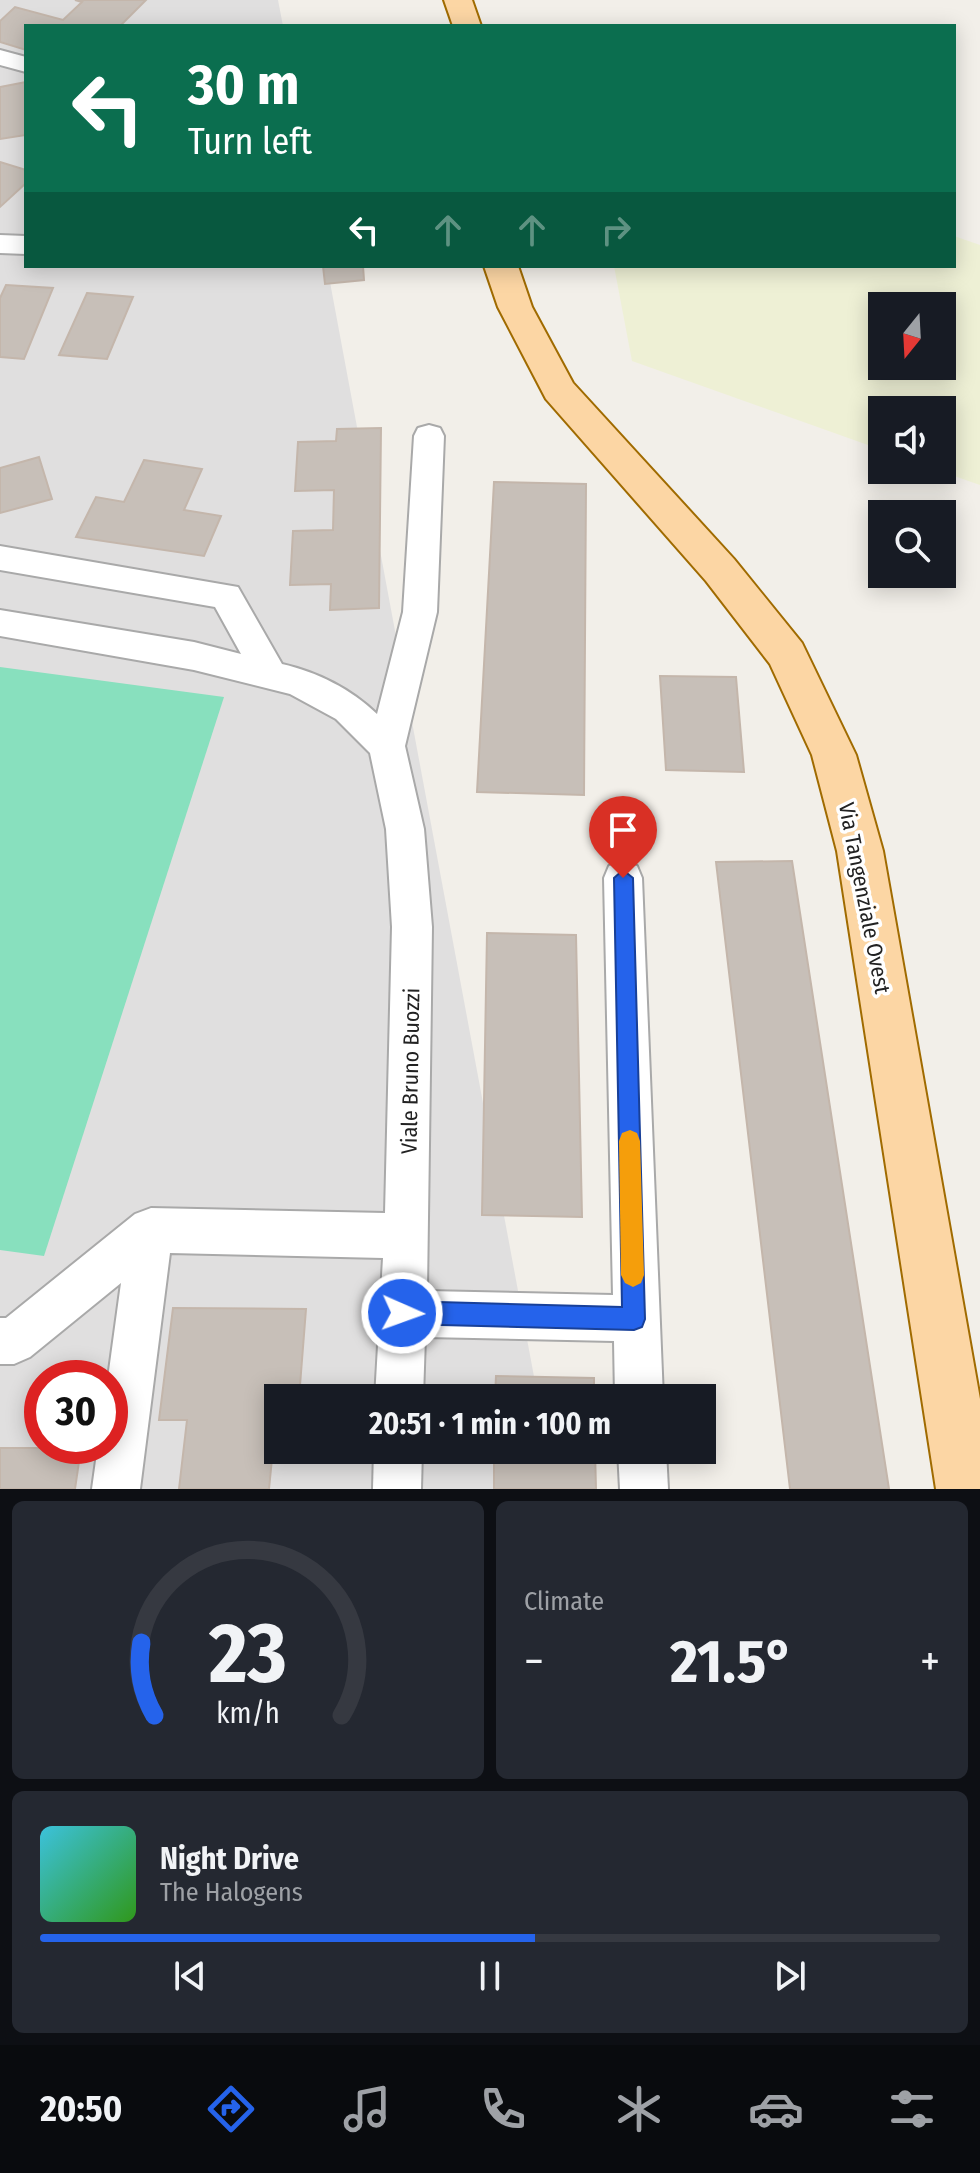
<!DOCTYPE html>
<html lang="en">
<head>
<meta charset="utf-8">
<style>
	:root { --surface:#171b24; --page:#242831; --text:#f1f3f6; --muted:#9ea1a6; --line:#363941; --accent:#2563eb }
	body { margin:0; font-family:"Fira Sans Condensed",sans-serif; background:var(--page); color:var(--text); height:100vh; display:flex; flex-direction:column; font-size:30px; white-space:nowrap }
	* { box-sizing:border-box; margin:0 }
	p { font-size:26px; color:var(--muted) }
	.icon { flex:none; width:44px; height:44px; fill:none; stroke:currentColor; stroke-width:2; stroke-linecap:round; stroke-linejoin:round }
	.map { position:relative; height:1489px; overflow:hidden }
	.details { display:flex; flex-direction:column; gap:12px; padding:12px; background:#0d0f14; flex:1 }
	.details>* { flex:none }
	.guide { position:absolute; left:24px; top:24px; width:932px; height:244px; border-radius:0px; box-shadow:0 4px 20px #0003; background:#0b6e4f; color:#fff; overflow:hidden }
	.needle { width:52px; rotate:198deg }
	.controls { position:absolute; left:868px; top:292px; display:grid; gap:16px }
	.controls a { display:grid; place-items:center; width:88px; height:88px; border-radius:0px; background:var(--surface); box-shadow:0 4px 20px #0003; font-size:40px }
	.speed { position:absolute; left:24px; top:1360px; display:flex; gap:16px; font-size:40px; font-weight:700; text-align:center }
	.speed>* { display:grid; place-content:center; width:104px; height:104px; border-radius:50%; background:var(--surface); box-shadow:0 4px 20px #0003; line-height:1 }
	.speed .limit { border:12px solid #d22; background:#fff; color:#111 }
	.pin { position:absolute; display:grid; place-items:center; width:68px; height:68px; color:#fff; margin:-82px -34px; border-radius:50% 50% 50% 0; rotate:-45deg; box-shadow:0 0 8px #0007 }
	.pin .icon { rotate:45deg }
	.me { position:absolute; width:88px; margin:-44px; rotate:92deg; stroke-linejoin:round; filter:drop-shadow(0 0 6px #0008) }
	.turn { display:flex; align-items:center; gap:28px; height:168px; padding:0 32px; font-size:36px }
	.turn .icon { width:104px; height:104px; stroke-width:2.5 }
	.turn b { display:block; font-size:56px; line-height:68px }
	.lanes { display:flex; align-items:center; height:76px; padding:0 32px; background:#0003; justify-content:center; gap:40px; direction:ltr }
	.lanes .off { opacity:.35 }
	.big { font-size:60px; font-weight:700; line-height:1.1 }
	.details .widget { flex:1; display:flex; flex-direction:column; justify-content:center; gap:12px; min-width:0; padding:0 28px; border-radius:12px; background:var(--page) }
	.details .dial { align-items:center; gap:0 }
	.dial svg { height:208px; overflow:visible; fill:none; stroke:var(--line); stroke-width:7; stroke-linecap:round; text-anchor:middle }
	.dial text { fill:var(--text); stroke:none }
	.song { display:flex; align-items:center; gap:24px }
	.cover { width:96px; height:96px; border-radius:12px; background:linear-gradient(135deg,hsl(190 70% 55%),hsl(110 70% 35%)) }
	.played { height:8px; border-radius:4px; background:linear-gradient(90deg,var(--accent) 55%,var(--line) 55%) }
	.keys { display:flex; justify-content:space-around; direction:ltr }
	.heat { display:flex; justify-content:space-between; align-items:center; font-size:44px; direction:ltr }
	.details .tiles { flex:1; display:grid; gap:12px; grid-template-columns:1fr 1fr }
	.widget:last-child { grid-column:span 2 }
	.trip { position:absolute; left:264px; top:1384px; width:452px; height:80px; border-radius:0px; background:var(--surface); box-shadow:0 4px 20px #0003; font-weight:700; line-height:80px; text-align:center }
	.tabs { display:flex; height:128px; justify-content:space-around; align-items:center; background:#090b0e; color:var(--muted) }
	.tabs .icon { width:56px; height:56px }
	.tabs .selected { color:var(--accent) }
	.tabs b { font-size:36px; color:var(--text) }
	.map>svg:first-child { display:block }
</style>
</head>
<body>
<div class="map">
<svg width="980" height="1489" viewBox="0 0 980 1489">
	<rect width="100%" height="100%" fill="#f2efe9"/>
	<path fill="#e0dfdf" fill-rule="evenodd" d="M0,0H278L283,26H26V266H327L538,1398H278V1450H548L555,1489H0ZM42,1378H110V1446H42Z"/>
	<path fill="#eef0d5" fill-rule="evenodd" d="M954,236L980,245V485L937,470H942V410H882V450L632,361L614,266H954ZM882,306H942V366H882Z"/>
	<path fill="#88e0be" d="M0,667L224,697L44,1256L0,1250Z"/>
	<g fill="#c7bfb8" stroke="#c4b6ab" stroke-width="2">
		<path d="M75,0H146L120,26H26V50L0,42V21L15,7L63,20L82,2Z"/>
		<path d="M26,82V135L0,139V87Z"/>
		<path d="M0,162L26,170V183L0,207Z"/>
		<path d="M323,266H363L364,280L325,284Z"/>
		<path d="M6,285L53,288L24,359L0,357V298Z"/>
		<path d="M87,293L133,297L107,359L59,355Z"/>
		<path d="M381,428L379,608L330,610L331,584L290,585L293,531L333,530L334,490L295,491L298,442L336,441L337,429Z"/>
		<path d="M39,457L52,499L0,513V468Z"/>
		<path d="M144,460L202,469L184,510L221,516L204,556L76,537L96,497L124,502Z"/>
		<path d="M494,482L586,484L584,795L477,792Z"/>
		<path d="M660,676L736,677L744,772L666,770Z"/>
		<path d="M792,861L889,1489H790L716,862Z"/>
		<path d="M487,933L576,935L582,1217L482,1215Z"/>
		<path d="M173,1308L306,1309L299,1398H278L269,1489H179L187,1420H159Z"/>
		<path d="M496,1376L594,1378V1398H495Z"/>
		<path d="M0,1448H81L75,1489H0Z"/>
		<path d="M494,1450H595L596,1489H494Z"/>
	</g>
	<g fill="none" stroke-linecap="round" stroke-linejoin="round">
		<defs>
			<g id="minor">
				<path d="M0,50L26,57V72L0,65Z"/>
				<path d="M0,235L26,236V254L0,253Z"/>
				<path d="M429,425L440,428L444,436L437,612L405,746L424,829L432,927L427,1291L613,1295L604,878L609,866L623,861L637,866L642,878L663,1398H615L614,1341L425,1337L423,1398H375L383,1258L170,1253L140,1489H92L98,1446H110L108,1378L121,1283L30,1357L14,1364H0V1318H6L135,1214L151,1208L385,1213L392,927L386,829L370,753L336,719L290,694L194,670L0,636V610L194,642L241,654L215,607L0,570V546L238,587L282,664C317,672 351,689 377,714L403,612L414,436L418,428Z"/>
				<path d="M374,1450H422L421,1489H373Z"/>
				<path d="M618,1450H666L668,1489H620Z"/>
			</g>
			<g id="major">
				<path d="M444,0H472L481,26H453Z"/>
				<path d="M484,266H518L532,307L573,383L734,559L802,643L856,755L883,851L980,1399V1489H936L837,851L812,755L770,664L706,581L546,399L498,307Z"/>
			</g>
		</defs>
		<use href="#minor" stroke="#a9a9a9" stroke-width="4"/>
		<use href="#major" stroke="#a06b00" stroke-width="4"/>
		<use href="#minor" fill="#fff" fill-rule="evenodd"/>
		<use href="#major" fill="#fcd6a4" fill-rule="evenodd"/>
	</g>
	<path fill="#2563eb" stroke="#184099" stroke-width="2" d="M623,870L633,878L645,1319L642,1327L634,1330L402,1324L394,1321L390,1313L394,1305L402,1301L622,1307L614,878Z"/>
	<path fill="#f59e0b" d="M630,1130L637,1133L640,1141L644,1275L641,1283L633,1287L625,1283L621,1275L619,1141L622,1133Z"/>
	<g text-anchor="middle" stroke-width="7" stroke-linejoin="round" paint-order="stroke">
		<g font-size="22" fill="#222" stroke="#fff">
			<text transform="translate(865 898) rotate(79)" y="8">Via Tangenziale Ovest</text>
			<text transform="translate(410 1071) rotate(-89)" y="8">Viale Bruno Buozzi</text>
		</g>
	</g>
</svg>
<div class="controls">
<a><svg class="needle" viewBox="-14 -14 28 28"><path d="M0-13l5 13h-10z" fill="#e53935"/><path d="M0 13l5-13h-10z" fill="#9ea1a6"/></svg></a>
<a><svg class="icon" aria-label="sound" viewBox="0 0 24 24"><path d="M4 9h4l5-4v14l-5-4H4zM17 9q2 3 0 6"/></svg></a>
<a><svg class="icon" aria-label="search" viewBox="0 0 24 24"><circle cx="10" cy="10" r="6"/><path d="M15 15l6 6"/></svg></a>
</div>
<div class="speed"><div class="limit">30</div></div>
<div class="pin" style="left:623px;top:878px;background:#d93025"><svg class="icon" aria-label="arrive" viewBox="0 0 24 24"><path d="M6 21V4h12l-3 4 3 4H6"/></svg></div>
<svg class="me" style="left:402px;top:1313px" viewBox="-20 -20 40 40"><circle r="17" fill="#2563eb" stroke="#fff" stroke-width="3"/><path d="M0-11L8 9 0 5-8 9z" fill="#fff"/></svg>
<div class="trip">20:51 · 1 min · 100 m</div>
<div class="guide">
<div class="turn"><svg class="icon" aria-label="left" viewBox="0 0 24 24"><path d="M17 20v-9H6M10 6l-5 5 5 5"/></svg><div><b>30 m</b>Turn left</div></div>
<div class="lanes"><svg class="icon" aria-label="left" viewBox="0 0 24 24"><path d="M17 20v-9H6M10 6l-5 5 5 5"/></svg><svg class="icon off" aria-label="ahead" viewBox="0 0 24 24"><path d="M12 20V5M6 11l6-6 6 6"/></svg><svg class="icon off" aria-label="ahead" viewBox="0 0 24 24"><path d="M12 20V5M6 11l6-6 6 6"/></svg><svg class="icon off" aria-label="right" viewBox="0 0 24 24"><path d="M7 20v-9h11M14 6l5 5-5 5"/></svg></div>
</div>
</div>
<section class="details">
<div class="tiles">
<div class="widget dial"><svg viewBox="0 0 100 80">
<path d="M14 69A42 42 0 1 1 86 69"/>
<path d="M14 69A42 42 0 0 1 9 41" stroke="#2563eb"/>
<text x="50" y="56" font-size="32" font-weight="700">23</text>
<text x="50" y="72" font-size="11">km/h</text>
</svg></div>
<div class="widget"><p>Climate</p>
<div class="heat"><a>−</a><b class="big">21.5°</b><a>+</a></div>
</div>
<div class="widget">
<div class="song"><i class="cover"></i><div><b>Night Drive</b><p>The Halogens</p></div></div>
<div class="played"></div>
<div class="keys"><svg class="icon" aria-label="previous" viewBox="0 0 24 24"><path d="M18 5L8 12l10 7zM5 5v14"/></svg><svg class="icon" aria-label="pause" viewBox="0 0 24 24"><path d="M8 5v14M16 5v14"/></svg><svg class="icon" aria-label="next" viewBox="0 0 24 24"><path d="M6 5l10 7-10 7zM19 5v14"/></svg></div>
</div>
</div>
</section>
<nav class="tabs">
<b>20:50</b>
<svg class="icon selected" aria-label="directions" viewBox="0 0 24 24"><path d="M12 3l9 9-9 9-9-9zM9 14v-3h6M13 9l2 2-2 2"/></svg>
<svg class="icon" aria-label="music" viewBox="0 0 24 24"><path d="M9 18V5l10-2v13"/><circle cx="6" cy="18" r="3"/><circle cx="16" cy="16" r="3"/></svg>
<svg class="icon" aria-label="phone" viewBox="0 0 24 24"><path d="M5 4h4l2 5-3 2q2 4 5 5l2-3 5 2v4C11 20 4 13 5 4z"/></svg>
<svg class="icon" aria-label="climate" viewBox="0 0 24 24"><path d="M12 3v18M4 7l16 10M4 17L20 7"/></svg>
<svg class="icon" aria-label="car" viewBox="0 0 24 24"><path d="M5 17H2v-5l4-1 3-4h7l3 4 3 1v5h-3M9 17h6M6 11h13"/><circle cx="7" cy="17" r="2"/><circle cx="17" cy="17" r="2"/></svg>
<svg class="icon" aria-label="filters" viewBox="0 0 24 24"><path d="M4 7h16M4 17h16"/><circle cx="9" cy="7" r="2"/><circle cx="15" cy="17" r="2"/></svg>
</nav>
</body>
</html>
